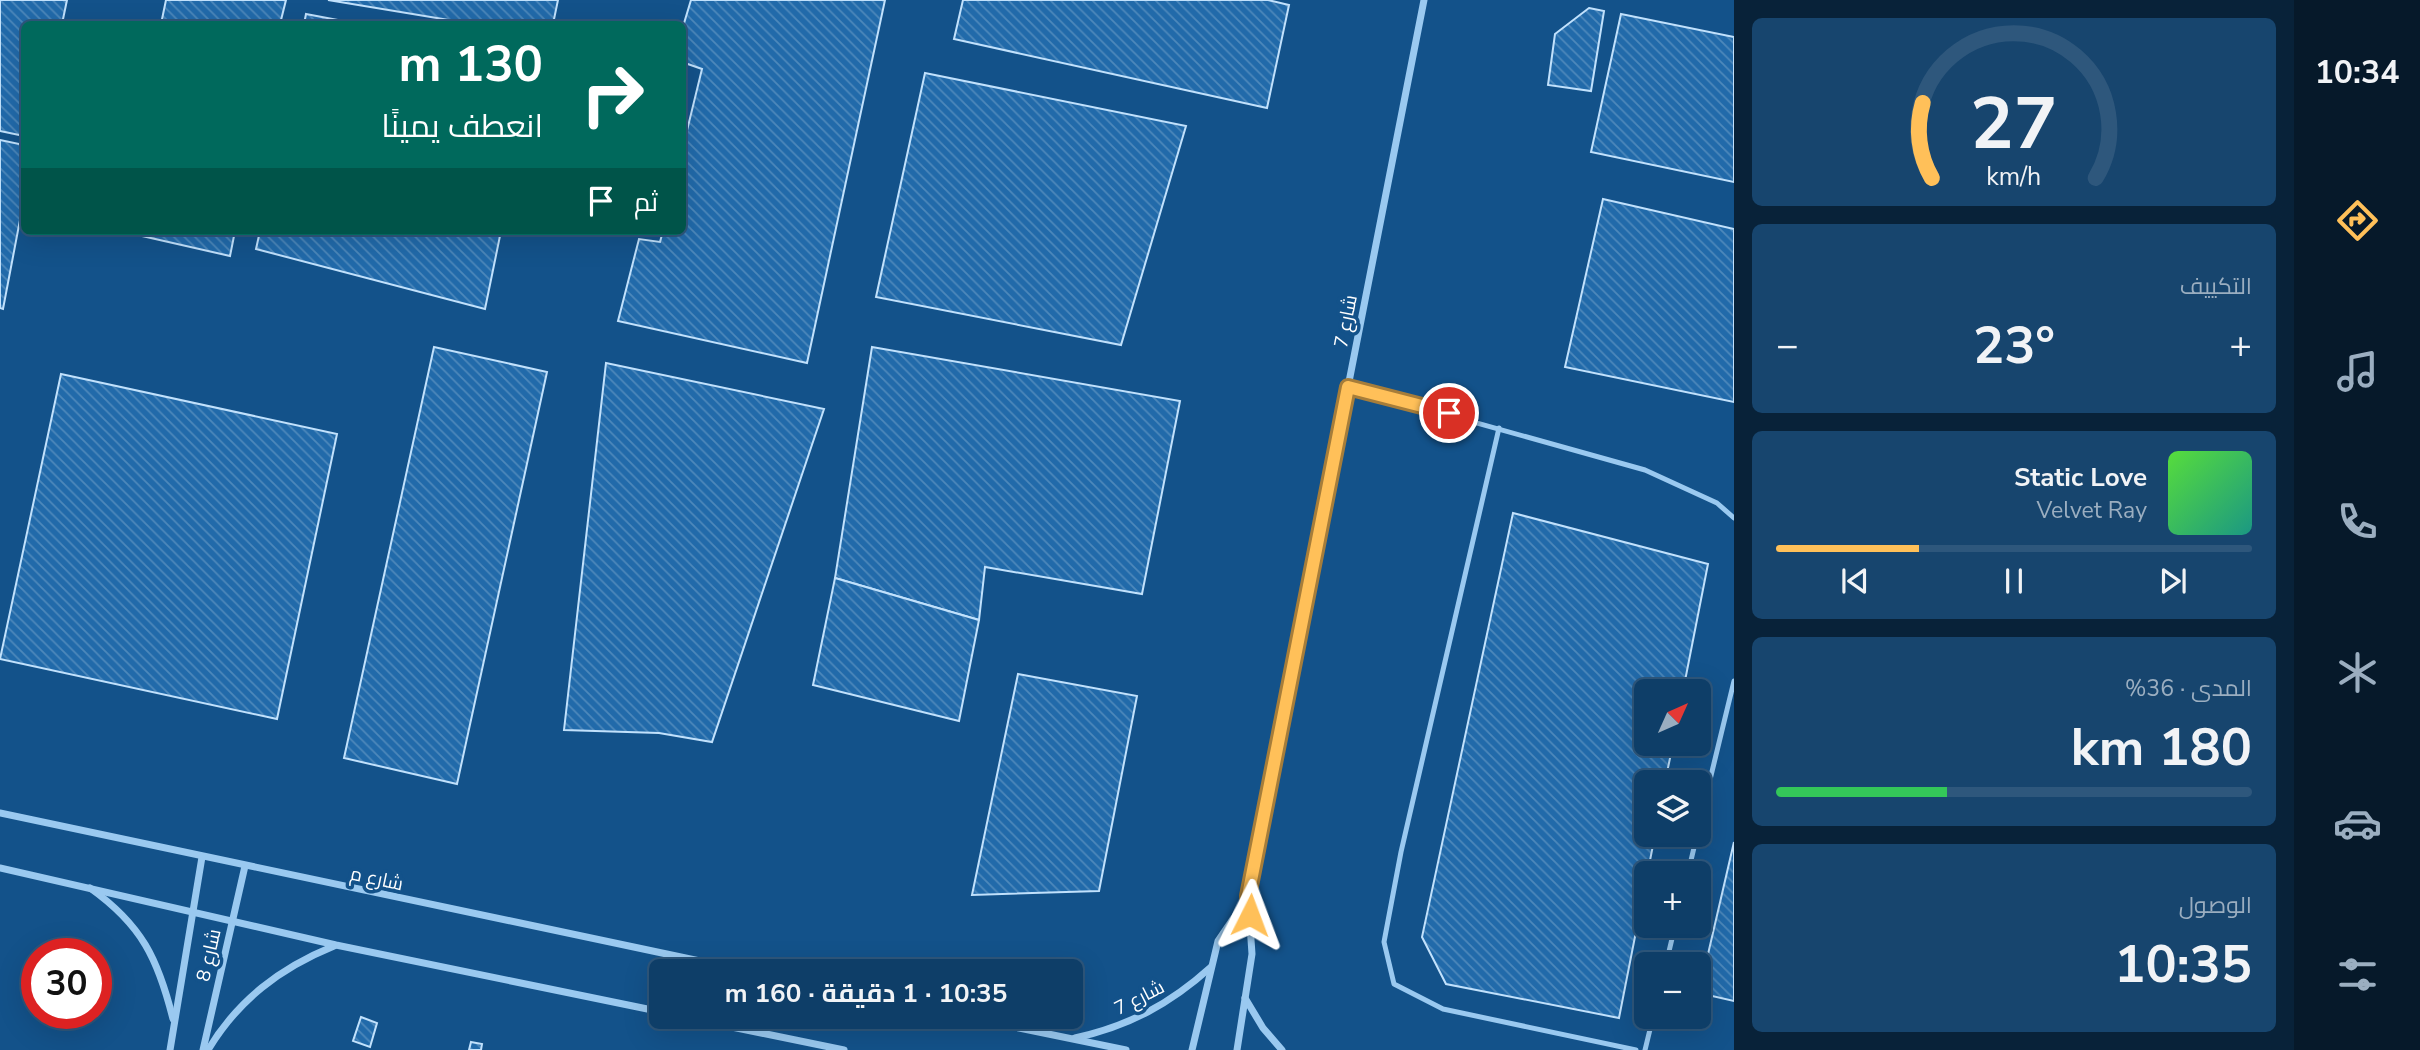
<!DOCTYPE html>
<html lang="ar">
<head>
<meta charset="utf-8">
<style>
	:root { --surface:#0e3e68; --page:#17456e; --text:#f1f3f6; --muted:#9baec0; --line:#2e577c; --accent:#ffc059 }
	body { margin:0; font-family:"Nunito Sans",Cairo,sans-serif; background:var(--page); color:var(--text); direction:rtl; height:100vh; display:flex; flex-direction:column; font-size:26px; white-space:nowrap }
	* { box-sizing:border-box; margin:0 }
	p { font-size:23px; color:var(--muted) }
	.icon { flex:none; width:38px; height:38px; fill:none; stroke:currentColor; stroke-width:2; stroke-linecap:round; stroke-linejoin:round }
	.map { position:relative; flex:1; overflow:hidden; direction:ltr }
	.drawer { display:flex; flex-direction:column; gap:18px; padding:18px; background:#082239; width:560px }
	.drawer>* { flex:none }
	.hud { position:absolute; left:21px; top:21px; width:665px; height:214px; border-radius:10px; box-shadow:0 7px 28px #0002,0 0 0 2px var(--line); direction:rtl; background:#00695c; color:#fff; overflow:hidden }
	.needle { width:46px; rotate:45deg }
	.tools { position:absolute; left:1634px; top:679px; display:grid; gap:14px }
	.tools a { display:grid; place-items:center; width:77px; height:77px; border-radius:10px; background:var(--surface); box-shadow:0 7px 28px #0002,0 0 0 2px var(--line); font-size:35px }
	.speed { position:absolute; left:21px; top:938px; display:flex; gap:14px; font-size:35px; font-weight:700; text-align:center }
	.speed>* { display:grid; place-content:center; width:91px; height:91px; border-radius:50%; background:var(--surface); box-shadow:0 7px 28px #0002,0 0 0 2px var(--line); line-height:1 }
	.speed .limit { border:10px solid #d22; background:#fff; color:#111 }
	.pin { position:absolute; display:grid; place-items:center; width:60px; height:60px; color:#fff; margin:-30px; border:4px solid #fff; border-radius:50%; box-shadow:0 2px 7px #0007 }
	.me { position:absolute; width:77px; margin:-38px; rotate:3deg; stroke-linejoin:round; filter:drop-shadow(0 0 5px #0008) }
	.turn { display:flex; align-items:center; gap:24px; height:147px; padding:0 28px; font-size:32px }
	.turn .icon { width:91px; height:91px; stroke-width:2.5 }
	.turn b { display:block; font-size:49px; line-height:60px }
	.then { display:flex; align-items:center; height:66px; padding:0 28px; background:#0003; gap:14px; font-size:26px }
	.big { font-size:52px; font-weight:700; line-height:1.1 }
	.drawer .widget { flex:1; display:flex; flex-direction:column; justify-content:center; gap:10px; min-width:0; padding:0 24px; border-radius:10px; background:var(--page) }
	.drawer .dial { align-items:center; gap:0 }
	.dial svg { height:182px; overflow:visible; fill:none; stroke:var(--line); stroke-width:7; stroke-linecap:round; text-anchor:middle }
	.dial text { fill:var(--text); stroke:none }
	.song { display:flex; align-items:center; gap:21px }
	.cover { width:84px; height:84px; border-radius:10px; background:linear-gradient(135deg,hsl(110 70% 55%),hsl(170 70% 35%)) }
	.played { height:7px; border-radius:4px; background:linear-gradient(90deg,var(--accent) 30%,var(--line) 30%) }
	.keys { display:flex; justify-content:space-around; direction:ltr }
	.heat { display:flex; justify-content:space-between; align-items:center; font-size:38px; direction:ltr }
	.charge { height:10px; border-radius:5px; background:linear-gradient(90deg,#34c759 36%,var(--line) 0) }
	.trip { position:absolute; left:649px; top:959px; width:434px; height:70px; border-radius:10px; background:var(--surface); box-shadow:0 7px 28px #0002,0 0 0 2px var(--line); font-weight:700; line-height:70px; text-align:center; direction:rtl }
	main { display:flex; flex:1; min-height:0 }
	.menu { display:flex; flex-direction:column; width:126px; justify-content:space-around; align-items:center; background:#06192a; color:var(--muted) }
	.menu .icon { width:49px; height:49px }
	.menu .on { color:var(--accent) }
	.menu b { font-size:32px; color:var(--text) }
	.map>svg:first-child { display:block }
</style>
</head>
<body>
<main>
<nav class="menu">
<b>10:34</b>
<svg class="icon on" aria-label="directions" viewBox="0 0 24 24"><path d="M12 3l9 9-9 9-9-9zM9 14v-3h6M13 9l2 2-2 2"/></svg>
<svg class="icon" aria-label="music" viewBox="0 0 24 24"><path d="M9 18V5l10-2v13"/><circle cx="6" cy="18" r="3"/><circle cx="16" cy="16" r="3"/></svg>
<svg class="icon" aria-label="phone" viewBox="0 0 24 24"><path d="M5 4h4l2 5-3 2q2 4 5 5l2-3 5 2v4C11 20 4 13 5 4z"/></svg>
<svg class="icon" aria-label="climate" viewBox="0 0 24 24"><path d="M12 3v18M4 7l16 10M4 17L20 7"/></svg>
<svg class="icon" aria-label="car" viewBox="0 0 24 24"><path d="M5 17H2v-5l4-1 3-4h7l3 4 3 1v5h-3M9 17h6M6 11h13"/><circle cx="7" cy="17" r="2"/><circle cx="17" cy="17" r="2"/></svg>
<svg class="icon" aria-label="filters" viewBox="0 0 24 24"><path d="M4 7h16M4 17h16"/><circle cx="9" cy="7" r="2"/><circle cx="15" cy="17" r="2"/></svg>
</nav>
<section class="drawer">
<div class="widget dial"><svg viewBox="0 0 100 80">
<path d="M14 69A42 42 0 1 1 86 69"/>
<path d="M14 69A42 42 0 0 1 10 36" stroke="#ffc059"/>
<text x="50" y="56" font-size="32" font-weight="700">27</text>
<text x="50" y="72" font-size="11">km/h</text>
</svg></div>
<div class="widget"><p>التكييف</p>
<div class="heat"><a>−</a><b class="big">23°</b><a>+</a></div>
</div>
<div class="widget">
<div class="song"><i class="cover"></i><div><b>Static Love</b><p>Velvet Ray</p></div></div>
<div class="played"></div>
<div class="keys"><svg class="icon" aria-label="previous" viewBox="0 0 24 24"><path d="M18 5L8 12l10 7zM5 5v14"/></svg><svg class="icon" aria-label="pause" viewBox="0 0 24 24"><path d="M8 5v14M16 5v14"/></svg><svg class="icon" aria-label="next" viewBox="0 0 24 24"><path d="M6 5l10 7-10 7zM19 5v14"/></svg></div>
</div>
<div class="widget"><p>المدى · 36%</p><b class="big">180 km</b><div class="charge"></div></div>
<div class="widget"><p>الوصول</p><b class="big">10:35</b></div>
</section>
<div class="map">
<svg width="1734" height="1050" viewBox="0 0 1734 1050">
	<defs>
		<pattern id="building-back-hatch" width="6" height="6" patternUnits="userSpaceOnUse" patternTransform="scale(1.75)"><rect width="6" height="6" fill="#216aaa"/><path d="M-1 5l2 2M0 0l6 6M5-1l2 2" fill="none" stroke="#4d88bb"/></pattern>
	</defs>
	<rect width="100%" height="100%" fill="#13528a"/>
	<g fill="url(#building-back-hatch)" stroke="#c1e1fc" stroke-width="2">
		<path d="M0,0H67L62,24H24V136L0,131Z"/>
		<path d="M166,0H286L280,24H161Z"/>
		<path d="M328,0H558L553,24H473Z"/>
		<path d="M691,0H885L807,363L618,321L639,239L660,242L663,231H682V151L702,69L682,62V30Z"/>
		<path d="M963,0H1268L1289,5L1267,108L954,39Z"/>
		<path d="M1589,8L1604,11L1591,91L1548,85L1555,34Z"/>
		<path d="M306,14L359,24H304Z"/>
		<path d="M1621,14L1734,37V182L1591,152Z"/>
		<path d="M925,73L1186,126L1121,345L876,297Z"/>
		<path d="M0,140L24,145V199L3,309L0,308Z"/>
		<path d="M1603,199L1734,229V402L1565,367Z"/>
		<path d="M120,231H235L230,256Z"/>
		<path d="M260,231H501L485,309L256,249Z"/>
		<path d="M434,347L547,372L457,784L344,758Z"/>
		<path d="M872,347L1180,401L1142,594L985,567L979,620L835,578Z"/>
		<path d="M606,363L824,409L712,742L659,733L564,730Z"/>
		<path d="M61,374L337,434L277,719L0,659Z"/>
		<path d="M1513,513L1708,564L1683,691H1647V744H1673L1665,782H1647V835H1655L1619,1018L1446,984L1422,937Z"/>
		<path d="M835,578L979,620L959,721L813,685Z"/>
		<path d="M1018,674L1137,696L1099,891L972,895Z"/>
		<path d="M1734,842V1001L1699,993Z"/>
		<path d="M361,1017L377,1023L370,1047L353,1041Z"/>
		<path d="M471,1042L482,1044L481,1050H469Z"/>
	</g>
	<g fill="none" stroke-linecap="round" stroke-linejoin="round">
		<g stroke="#9ac9f0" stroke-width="5">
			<path d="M1348,387L1645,470L1717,503L1734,518"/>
			<path d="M1499,428L1401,852L1384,942L1394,984L1443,1009L1636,1050"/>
			<path d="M1699,825L1734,681"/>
			<path d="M1688,873L1697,835"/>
			<path d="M1666,964L1675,926"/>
			<path d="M1645,1050L1653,1017"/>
		</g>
		<g stroke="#9ac9f0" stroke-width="7">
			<path d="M0,813L747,971"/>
			<path d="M0,868L336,945L662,1012"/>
			<path d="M90,888C142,925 158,959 173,1019"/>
			<path d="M1245,998L1263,1028L1282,1050"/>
			<path d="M683,1017L844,1050"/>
			<path d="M966,1017L1126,1050"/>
			<path d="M1075,1038C1129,1026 1170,1004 1211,967"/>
			<path d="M170,1050L202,857"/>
			<path d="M203,1050L245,866"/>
			<path d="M208,1050C238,1000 280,968 334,946"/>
			<path d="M1192,1050L1218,941L1248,897"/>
			<path d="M1237,1050L1252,954L1248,896L1424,0"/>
		</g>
	</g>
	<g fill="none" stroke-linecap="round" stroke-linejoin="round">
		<defs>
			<path id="route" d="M1250,915L1248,896L1348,387L1449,413"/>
		</defs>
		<use href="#route" stroke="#a67d3a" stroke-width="18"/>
		<use href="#route" stroke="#ffc059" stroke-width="12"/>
	</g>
	<g text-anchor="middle" stroke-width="7" stroke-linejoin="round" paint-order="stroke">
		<g font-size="19" fill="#fff" stroke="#13528a">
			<text transform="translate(1345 321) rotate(-79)" y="7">شارع 7</text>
			<text transform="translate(377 878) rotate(12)" y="7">شارع م</text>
			<text transform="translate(208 955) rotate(-77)" y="7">شارع 8</text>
			<text transform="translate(1139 997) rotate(-27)" y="7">شارع 7</text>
		</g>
	</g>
</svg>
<div class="tools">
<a><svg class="needle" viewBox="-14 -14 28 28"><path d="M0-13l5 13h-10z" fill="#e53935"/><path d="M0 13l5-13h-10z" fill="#9baec0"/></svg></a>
<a><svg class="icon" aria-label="layers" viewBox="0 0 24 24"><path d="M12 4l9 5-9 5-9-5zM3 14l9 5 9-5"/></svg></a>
<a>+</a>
<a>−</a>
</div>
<div class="speed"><div class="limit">30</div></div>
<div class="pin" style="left:1449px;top:413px;background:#d93025"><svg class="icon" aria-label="arrive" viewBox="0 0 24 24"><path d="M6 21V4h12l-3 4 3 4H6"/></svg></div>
<svg class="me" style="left:1250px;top:915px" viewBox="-20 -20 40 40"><path d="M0-17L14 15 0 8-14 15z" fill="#ffc059" stroke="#fff" stroke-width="4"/></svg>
<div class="trip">10:35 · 1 دقيقة · 160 m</div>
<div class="hud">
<div class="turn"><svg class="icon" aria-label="right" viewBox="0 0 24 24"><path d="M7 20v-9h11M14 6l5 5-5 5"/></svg><div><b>130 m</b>انعطف يمينًا</div></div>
<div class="then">ثم<svg class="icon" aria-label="arrive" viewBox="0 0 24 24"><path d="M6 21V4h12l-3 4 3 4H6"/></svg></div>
</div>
</div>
</main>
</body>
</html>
